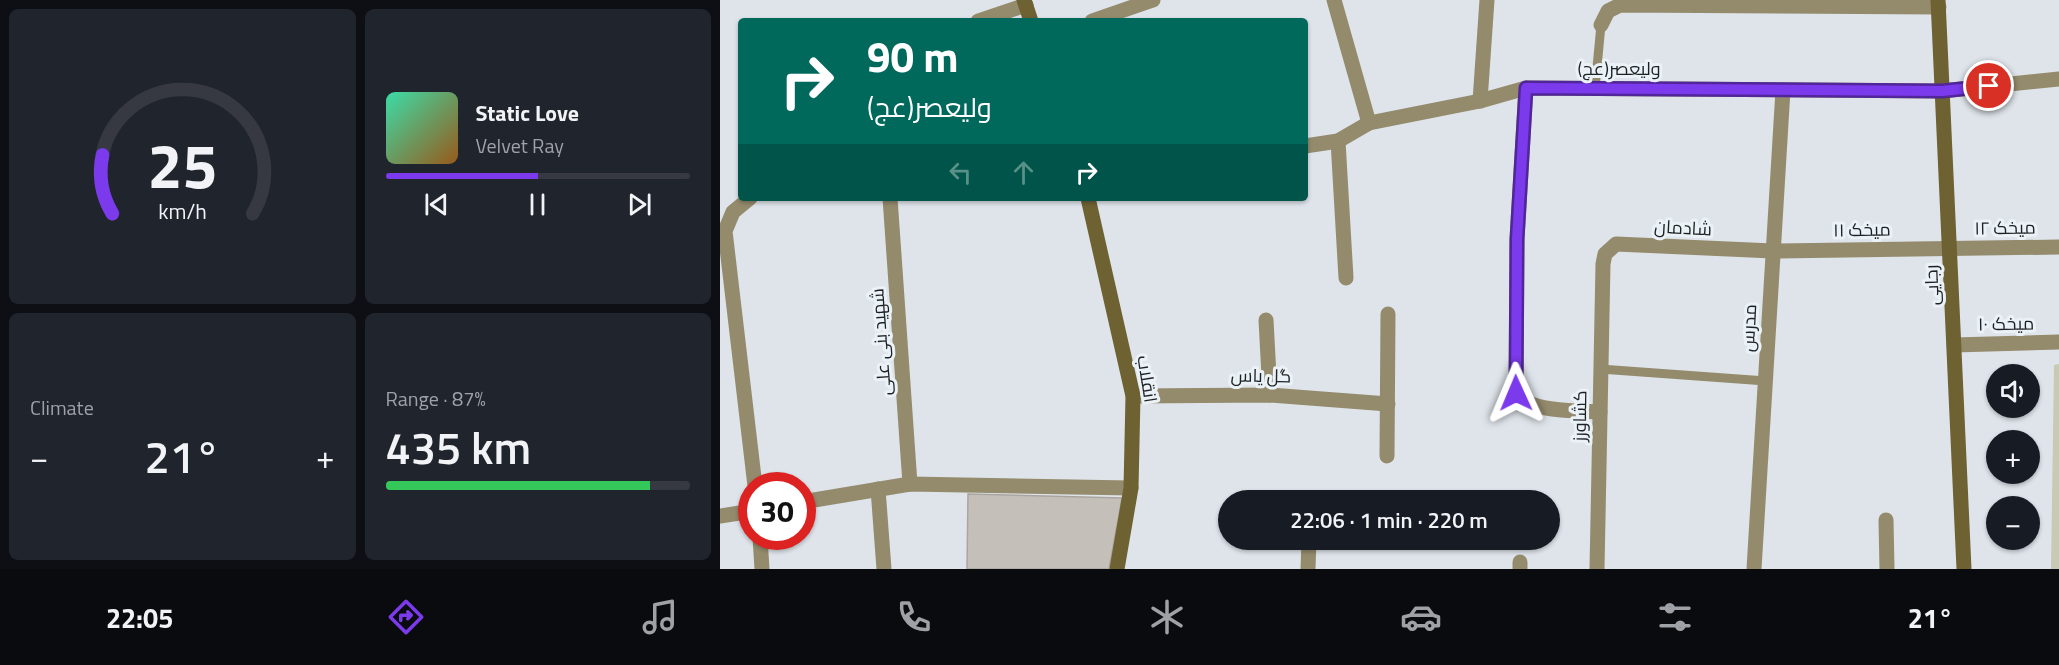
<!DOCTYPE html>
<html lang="en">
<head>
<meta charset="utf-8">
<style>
	:root { --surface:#171b24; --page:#20242c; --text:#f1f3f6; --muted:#9ea1a6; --line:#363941; --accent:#7c3aed }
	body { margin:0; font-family:"Titillium Web",Cairo,sans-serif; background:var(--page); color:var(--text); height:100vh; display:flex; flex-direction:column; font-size:22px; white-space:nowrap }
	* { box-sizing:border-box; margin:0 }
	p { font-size:20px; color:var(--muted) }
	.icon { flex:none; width:33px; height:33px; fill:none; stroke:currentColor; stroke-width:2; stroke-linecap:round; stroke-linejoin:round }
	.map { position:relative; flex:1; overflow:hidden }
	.details { display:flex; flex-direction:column; gap:9px; padding:9px; background:#0d0f14; width:720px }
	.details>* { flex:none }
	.top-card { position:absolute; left:18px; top:18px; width:570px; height:183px; border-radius:6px; box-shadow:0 2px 4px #0004; background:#00695c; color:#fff; overflow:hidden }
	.controls { position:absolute; left:1266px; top:364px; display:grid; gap:12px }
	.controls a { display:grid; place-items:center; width:54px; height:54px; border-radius:50%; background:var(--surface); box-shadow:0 2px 4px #0004; font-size:30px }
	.speed { position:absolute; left:18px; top:472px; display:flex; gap:12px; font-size:30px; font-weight:700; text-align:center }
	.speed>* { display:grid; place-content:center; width:78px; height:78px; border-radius:50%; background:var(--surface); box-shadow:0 2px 4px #0004; line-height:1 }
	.speed .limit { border:9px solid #d22; background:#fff; color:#111 }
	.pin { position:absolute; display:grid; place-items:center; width:51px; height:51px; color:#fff; margin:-26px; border:3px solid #fff; border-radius:50%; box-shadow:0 2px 6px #0007 }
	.me { position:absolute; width:66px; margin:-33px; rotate:359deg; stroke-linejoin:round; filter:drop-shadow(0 0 4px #0008) }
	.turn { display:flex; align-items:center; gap:21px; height:126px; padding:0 30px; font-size:27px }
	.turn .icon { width:78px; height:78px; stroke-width:2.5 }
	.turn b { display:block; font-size:42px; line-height:51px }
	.lanes { display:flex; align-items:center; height:57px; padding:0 30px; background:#0003; justify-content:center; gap:30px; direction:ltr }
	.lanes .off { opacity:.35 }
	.big { font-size:45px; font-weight:600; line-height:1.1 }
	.details .tile { flex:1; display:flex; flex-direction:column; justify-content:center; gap:9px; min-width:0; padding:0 21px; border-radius:9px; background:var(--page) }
	.details .dial { align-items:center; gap:0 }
	.dial svg { height:156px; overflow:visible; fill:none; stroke:var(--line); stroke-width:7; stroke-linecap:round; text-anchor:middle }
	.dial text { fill:var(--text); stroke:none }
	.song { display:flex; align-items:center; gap:18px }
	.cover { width:72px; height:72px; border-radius:9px; background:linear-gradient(135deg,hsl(160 70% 55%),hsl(30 70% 35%)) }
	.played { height:6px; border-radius:3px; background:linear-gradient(90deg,var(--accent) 50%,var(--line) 50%) }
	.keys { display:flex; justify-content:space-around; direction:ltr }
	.heat { display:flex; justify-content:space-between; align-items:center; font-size:33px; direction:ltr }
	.charge { height:9px; border-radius:4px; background:linear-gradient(90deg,#34c759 87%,var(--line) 0) }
	.details .tiles { flex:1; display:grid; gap:9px; grid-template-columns:repeat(2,1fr) }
	.trip { position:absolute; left:498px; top:490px; width:342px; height:60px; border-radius:30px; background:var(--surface); box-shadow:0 2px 4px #0004; font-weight:600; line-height:60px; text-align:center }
	.menu { display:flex; height:96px; justify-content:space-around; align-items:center; background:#090b0e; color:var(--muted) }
	.menu .icon { width:42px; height:42px }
	.menu .on { color:var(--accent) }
	.menu b { font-size:27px; color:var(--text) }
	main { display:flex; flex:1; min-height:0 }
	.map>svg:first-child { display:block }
</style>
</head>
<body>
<main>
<section class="details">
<div class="tiles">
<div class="tile dial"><svg viewBox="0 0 100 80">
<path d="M14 69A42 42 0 1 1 86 69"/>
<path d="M14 69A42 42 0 0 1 9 39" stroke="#7c3aed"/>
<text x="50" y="56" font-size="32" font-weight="700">25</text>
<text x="50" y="72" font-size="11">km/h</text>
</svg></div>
<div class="tile">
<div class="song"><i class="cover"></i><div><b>Static Love</b><p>Velvet Ray</p></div></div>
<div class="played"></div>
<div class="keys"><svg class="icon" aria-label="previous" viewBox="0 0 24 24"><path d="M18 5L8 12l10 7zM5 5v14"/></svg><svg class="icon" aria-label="pause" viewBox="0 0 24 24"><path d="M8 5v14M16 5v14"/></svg><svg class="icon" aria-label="next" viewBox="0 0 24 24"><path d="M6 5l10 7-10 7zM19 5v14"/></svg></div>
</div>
<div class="tile"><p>Climate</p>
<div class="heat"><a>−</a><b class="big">21°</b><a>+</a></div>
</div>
<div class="tile"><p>Range · 87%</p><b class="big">435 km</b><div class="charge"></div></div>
</div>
</section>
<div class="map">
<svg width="1339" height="569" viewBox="0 0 1339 569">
	<rect width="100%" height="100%" fill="#dee4ea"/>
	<path fill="#c8cab5" d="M1339,364V569H1331L1334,365Z"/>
	<path fill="#c5bfba" stroke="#aba5a0" stroke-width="1.5" d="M248,494L402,498L389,569H247Z"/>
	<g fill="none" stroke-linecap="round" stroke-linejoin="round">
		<g stroke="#948b6d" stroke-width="9">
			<path d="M875,88L881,25"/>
			<path d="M880,369L1046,381"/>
		</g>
		<g stroke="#948b6d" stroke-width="15">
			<path d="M614,0L649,123"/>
			<path d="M258,21L306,5"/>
			<path d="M372,21L433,0"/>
			<path d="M881,25L888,11L900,5L1219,7"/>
			<path d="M806,88L797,239L796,393C810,413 857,410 880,412"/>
			<path d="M760,101L767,0"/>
			<path d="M618,141L626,278"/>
			<path d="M585,146L618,141L649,123L760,101L806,88L1222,91L1339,79"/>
			<path d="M30,198L13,212L5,231L35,486"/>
			<path d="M170,198L190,484"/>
			<path d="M546,320L550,395"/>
			<path d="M1234,345L1339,342"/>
			<path d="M413,396L550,395L668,404"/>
			<path d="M667,456L668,314"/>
			<path d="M158,489L164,569"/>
			<path d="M82,502L190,484L411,488"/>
			<path d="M0,516L32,511"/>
			<path d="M1166,520L1167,569"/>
			<path d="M40,537L42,569"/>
			<path d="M588,569L589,540"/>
			<path d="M800,569V562"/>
			<path d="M877,569L883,264L885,254L896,244L1053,251L1339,247"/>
			<path d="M1034,569L1063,90"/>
		</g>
		<g stroke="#6e6132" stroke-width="15">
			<path d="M304,0L311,21"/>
			<path d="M1218,0L1244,569"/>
			<path d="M368,198L413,396L411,488L397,569"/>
		</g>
	</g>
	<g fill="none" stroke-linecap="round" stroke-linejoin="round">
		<defs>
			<path id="route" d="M796,393L797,239L806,88L1222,91L1269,86"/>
		</defs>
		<use href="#route" stroke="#51269a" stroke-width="15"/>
		<use href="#route" stroke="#7c3aed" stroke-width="10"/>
	</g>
	<g text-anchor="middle" stroke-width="6" stroke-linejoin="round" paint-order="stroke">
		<g font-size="18" fill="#1e2123" stroke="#ebf2f7">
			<text x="899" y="75">ولیعصر(عج)</text>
			<text transform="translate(963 228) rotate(3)" y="6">شادمان</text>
			<text transform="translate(1285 228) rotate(-1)" y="6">میخک ۱۲</text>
			<text transform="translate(1142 230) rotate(-1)" y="6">میخک ۱۱</text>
			<text transform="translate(1212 285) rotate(-92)" y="6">رجایی</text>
			<text transform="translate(1286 324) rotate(-1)" y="6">میخک ۱۰</text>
			<text transform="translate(1029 328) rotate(-87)" y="6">مدرس</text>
			<text transform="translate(161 342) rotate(-94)" y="6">شهید بنی علی</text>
			<text transform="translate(541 376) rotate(1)" y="6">گل یاس</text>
			<text transform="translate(427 379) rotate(81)" y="6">انقلاب</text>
			<text transform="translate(860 416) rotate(-89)" y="6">کشاورز</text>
		</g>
	</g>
</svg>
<div class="controls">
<a><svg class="icon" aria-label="sound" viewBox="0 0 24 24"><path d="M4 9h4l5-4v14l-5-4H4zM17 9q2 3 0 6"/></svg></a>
<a>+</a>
<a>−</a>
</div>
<div class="speed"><div class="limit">30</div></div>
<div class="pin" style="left:1269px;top:86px;background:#d93025"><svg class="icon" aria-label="arrive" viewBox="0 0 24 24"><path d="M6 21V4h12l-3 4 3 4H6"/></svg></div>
<svg class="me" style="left:796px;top:393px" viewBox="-20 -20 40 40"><path d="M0-17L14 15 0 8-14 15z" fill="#7c3aed" stroke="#fff" stroke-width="4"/></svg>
<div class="trip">22:06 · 1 min · 220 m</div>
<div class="top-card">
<div class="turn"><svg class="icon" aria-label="right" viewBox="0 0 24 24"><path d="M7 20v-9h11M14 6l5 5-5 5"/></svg><div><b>90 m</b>ولیعصر(عج)</div></div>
<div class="lanes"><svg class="icon off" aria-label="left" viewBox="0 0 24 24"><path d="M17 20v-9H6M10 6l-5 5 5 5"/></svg><svg class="icon off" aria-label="ahead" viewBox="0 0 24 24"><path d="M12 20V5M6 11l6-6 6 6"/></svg><svg class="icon" aria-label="right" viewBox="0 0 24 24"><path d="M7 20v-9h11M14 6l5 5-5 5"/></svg></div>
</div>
</div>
</main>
<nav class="menu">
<b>22:05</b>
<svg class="icon on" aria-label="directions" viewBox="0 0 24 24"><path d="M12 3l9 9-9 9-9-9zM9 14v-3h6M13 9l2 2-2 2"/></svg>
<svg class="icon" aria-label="music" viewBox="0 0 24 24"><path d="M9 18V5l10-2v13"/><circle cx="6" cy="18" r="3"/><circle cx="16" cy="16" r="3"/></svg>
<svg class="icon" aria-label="phone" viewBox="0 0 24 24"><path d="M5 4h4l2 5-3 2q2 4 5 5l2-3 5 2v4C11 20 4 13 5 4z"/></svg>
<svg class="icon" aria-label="climate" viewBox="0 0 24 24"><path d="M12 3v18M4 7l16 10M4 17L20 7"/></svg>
<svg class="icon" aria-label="car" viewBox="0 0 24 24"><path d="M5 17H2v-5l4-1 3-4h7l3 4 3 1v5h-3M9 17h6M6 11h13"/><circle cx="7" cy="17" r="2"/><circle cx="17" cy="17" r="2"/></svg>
<svg class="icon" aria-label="filters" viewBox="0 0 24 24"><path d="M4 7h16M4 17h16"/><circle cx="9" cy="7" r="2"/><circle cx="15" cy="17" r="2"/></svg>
<b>21°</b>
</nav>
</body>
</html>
